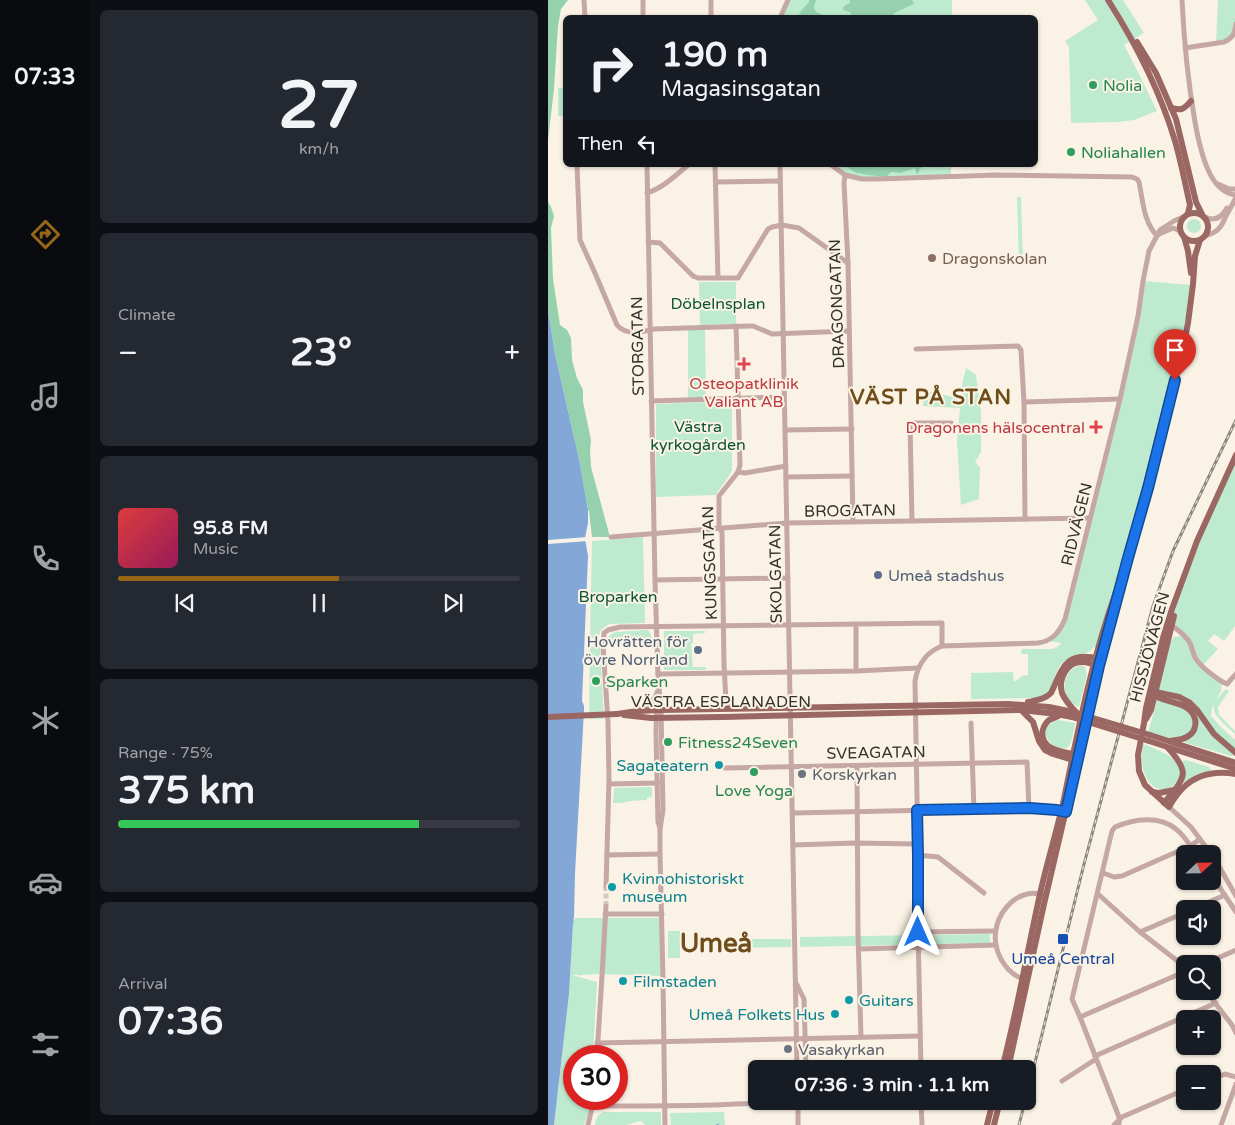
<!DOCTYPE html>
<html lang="en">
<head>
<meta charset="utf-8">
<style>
	:root { --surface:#171b24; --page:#242831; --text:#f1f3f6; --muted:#9ea1a6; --line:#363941; --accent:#966616 }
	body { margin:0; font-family:"Varela Round",sans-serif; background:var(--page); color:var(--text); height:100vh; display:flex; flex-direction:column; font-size:19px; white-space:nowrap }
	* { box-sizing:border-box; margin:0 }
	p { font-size:16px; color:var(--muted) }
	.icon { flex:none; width:28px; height:28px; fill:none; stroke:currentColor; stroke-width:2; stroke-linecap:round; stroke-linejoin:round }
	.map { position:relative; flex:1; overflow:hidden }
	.side { display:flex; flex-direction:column; gap:10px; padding:10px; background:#0d0f14; width:458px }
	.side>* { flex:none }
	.top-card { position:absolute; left:15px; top:15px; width:475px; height:152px; border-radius:8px; box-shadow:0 1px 4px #0004; background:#171b24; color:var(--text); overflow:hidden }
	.needle { width:32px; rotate:68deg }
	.tools { position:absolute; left:628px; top:845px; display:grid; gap:10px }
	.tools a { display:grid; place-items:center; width:45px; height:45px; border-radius:8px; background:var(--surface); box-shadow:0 1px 4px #0004; font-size:25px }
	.speed { position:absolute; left:15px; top:1045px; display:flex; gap:10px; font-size:25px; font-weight:700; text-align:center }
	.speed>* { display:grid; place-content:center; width:65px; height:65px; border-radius:50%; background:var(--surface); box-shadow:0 1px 4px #0004; line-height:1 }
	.speed .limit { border:8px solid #d22; background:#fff; color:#111 }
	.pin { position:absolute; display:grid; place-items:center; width:42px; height:42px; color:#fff; margin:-51px -21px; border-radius:50% 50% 50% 0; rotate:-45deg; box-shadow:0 0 5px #0007 }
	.pin .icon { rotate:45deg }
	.me { position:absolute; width:55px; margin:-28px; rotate:0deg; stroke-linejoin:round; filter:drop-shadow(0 0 4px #0008) }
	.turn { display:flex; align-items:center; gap:18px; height:105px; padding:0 15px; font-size:22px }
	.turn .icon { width:65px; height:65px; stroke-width:2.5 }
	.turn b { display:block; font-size:35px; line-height:42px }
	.then { display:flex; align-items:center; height:48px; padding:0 15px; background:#0003; gap:10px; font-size:19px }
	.big { font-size:38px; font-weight:800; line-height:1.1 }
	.side .card { flex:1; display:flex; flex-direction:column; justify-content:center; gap:8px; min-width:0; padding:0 18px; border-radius:8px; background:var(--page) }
	.side .dial { align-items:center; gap:0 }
	.dial b { font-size:65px; line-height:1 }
	.song { display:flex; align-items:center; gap:15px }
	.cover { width:60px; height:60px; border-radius:8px; background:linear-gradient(135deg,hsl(0 70% 55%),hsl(330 70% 35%)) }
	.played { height:5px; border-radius:2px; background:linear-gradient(90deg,var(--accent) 55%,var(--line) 55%) }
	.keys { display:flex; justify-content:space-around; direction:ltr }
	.heat { display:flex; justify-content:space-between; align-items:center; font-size:28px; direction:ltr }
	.charge { height:8px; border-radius:4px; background:linear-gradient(90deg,#34c759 75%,var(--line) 0) }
	.trip { position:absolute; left:200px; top:1060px; width:288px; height:50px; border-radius:8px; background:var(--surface); box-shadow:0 1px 4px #0004; font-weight:800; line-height:50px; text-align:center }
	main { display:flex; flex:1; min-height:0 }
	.tab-bar { display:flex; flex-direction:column; width:90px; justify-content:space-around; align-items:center; background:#090b0e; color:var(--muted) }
	.tab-bar .icon { width:35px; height:35px }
	.tab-bar .on { color:var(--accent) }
	.tab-bar b { font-size:22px; color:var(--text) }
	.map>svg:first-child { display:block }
</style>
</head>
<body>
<main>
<nav class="tab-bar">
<b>07:33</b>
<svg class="icon on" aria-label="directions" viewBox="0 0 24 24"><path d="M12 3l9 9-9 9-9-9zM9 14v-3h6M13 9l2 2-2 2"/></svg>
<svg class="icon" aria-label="music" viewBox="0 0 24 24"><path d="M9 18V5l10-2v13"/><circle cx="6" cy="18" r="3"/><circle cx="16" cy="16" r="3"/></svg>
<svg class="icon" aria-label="phone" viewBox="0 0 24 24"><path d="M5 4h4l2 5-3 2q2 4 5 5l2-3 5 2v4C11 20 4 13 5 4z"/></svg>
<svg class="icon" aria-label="climate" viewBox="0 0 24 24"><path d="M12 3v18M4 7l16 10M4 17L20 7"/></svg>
<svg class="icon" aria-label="car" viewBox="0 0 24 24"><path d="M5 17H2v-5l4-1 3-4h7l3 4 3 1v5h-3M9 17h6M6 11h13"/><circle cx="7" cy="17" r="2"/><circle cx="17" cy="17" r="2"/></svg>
<svg class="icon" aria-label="filters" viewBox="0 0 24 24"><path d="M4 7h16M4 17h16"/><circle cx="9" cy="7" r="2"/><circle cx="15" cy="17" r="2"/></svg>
</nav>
<section class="side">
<div class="card dial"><b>27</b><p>km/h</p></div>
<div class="card"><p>Climate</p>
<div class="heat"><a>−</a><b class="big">23°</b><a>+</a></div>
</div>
<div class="card">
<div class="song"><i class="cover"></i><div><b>95.8 FM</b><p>Music</p></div></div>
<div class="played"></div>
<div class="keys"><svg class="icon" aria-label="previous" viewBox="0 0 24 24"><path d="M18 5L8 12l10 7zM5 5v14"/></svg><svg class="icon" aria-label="pause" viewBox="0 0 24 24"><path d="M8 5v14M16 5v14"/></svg><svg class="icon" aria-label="next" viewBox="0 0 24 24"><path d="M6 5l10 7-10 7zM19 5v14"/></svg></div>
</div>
<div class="card"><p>Range · 75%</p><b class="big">375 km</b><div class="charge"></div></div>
<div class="card"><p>Arrival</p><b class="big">07:36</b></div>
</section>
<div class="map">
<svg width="688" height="1125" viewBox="0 0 688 1125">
	<rect width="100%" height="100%" fill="#faf3e5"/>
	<g fill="#beeacf">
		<path d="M240,0H404V17L232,18Z"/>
		<path d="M537,0H575L596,33L576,45L592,76L609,111L586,120L569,122L523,123L521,47L517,41L550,20Z"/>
		<path d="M670,0H687V24L684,37L668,43Z"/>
		<rect x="10" y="88" width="7" height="28"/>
		<path d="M283,165H403V177L330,179L297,175Z"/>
		<path d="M469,197H473L475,263H471Z"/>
		<circle cx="646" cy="226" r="7"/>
		<path d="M595,281L643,285L642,304L601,488L551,648L546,647C541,654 536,653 528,655C523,657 518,660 514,663C503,674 510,691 490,698L423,699V673L465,672L466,682L474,676L480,675V654H473L474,649H504L509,647L514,643L500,641L513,628L563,439Z"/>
		<path d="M151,282H188V324L152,325Z"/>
		<path d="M140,329H157L158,397H140Z"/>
		<path d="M418,368L428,375L433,412V452L427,462L432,467L431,499L413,505L409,442L412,408L375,406L376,391L411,398Z"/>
		<path d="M184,401V470C180,480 172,486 168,495L107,497L108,470V404Z"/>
		<path d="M687,455V626L676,641L666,634L660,641L670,649L654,666L674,682L673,691L664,708L663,716L672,726L687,740V756H683L600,732L606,712L620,646L626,637L634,636L623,625L635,578Z"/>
		<path d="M95,537L97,623L61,624L53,630L50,638H42L44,541Z"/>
		<path d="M100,630L103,634V639L91,640V643L58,645C58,639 61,635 67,632Z"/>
		<path d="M116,631H157V633L145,634V643L143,644L145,667H158V670H116Z"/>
		<path d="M42,647H52L56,719H41Z"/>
		<path d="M533,665L537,667L539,675L531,707C512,700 511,671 533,665Z"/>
		<path d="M678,689L681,691L670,707L671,715L687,731V734C681,728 663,715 666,705C668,699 674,693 678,689Z"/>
		<path d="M510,720L527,723C526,728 524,744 520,747C509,755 482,730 510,720Z"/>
		<path d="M595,744C605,748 626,755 631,766C632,768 632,771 632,773C632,787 613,794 604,785C593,775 593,758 595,744Z"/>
		<path d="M638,760L661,767L663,771L648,775L637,783L636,781L637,769L634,761Z"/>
		<path d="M102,787L104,788V797L99,798V800L82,801L74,803H65L66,789L67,788Z"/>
		<path d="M28,918H112L113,976L51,974L33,975L32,976L31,975H24L49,982L45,1056H26V1099H42L41,1110L36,1125H6L21,994L25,919Z"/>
		<rect x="120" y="931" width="12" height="27"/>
		<path d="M442,934V943L252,947V937Z"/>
		<path d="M189,939H243V947L189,948Z"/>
		<path d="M56,1112H113V1125H97L93,1121L78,1125H47C48,1118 49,1115 56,1112Z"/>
		<path d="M176,1112L177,1125H123L122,1113Z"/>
	</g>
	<g fill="#95d1ad">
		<path d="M0,0H20L13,9L10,26L6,89L0,141Z"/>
		<path d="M261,0H268L266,7L268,12L279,17H250L253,11L261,2Z"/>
		<path d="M302,0H364L366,4L346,13L345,17H304L302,12L295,10L296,6L302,3Z"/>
		<path d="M295,165H378L372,169L370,174L368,173L367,168L353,173L343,172L338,177H336L308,173Z"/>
		<path d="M0,202L3,207L6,216L3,228L5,279L12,325L19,330L23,338L24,360L29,378L35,390V402L43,440L42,450L43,467L62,537H44L41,511L40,510L31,459L7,354L0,310Z"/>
	</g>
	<path fill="#83a7d6" d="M0,310L7,354L31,459L40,510V523L37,538L40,556L34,701L36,706V710L27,874L26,918L25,919L26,922L25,923L21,994L6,1125H0Z"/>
	<path fill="#faf3e5" d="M40,537V541L0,544V540Z"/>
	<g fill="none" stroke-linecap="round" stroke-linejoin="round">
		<path stroke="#83a7d6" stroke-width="1" d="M168,1125L171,1124"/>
		<path stroke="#d2ccc0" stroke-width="5" stroke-dasharray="5 2.5" stroke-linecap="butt" d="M58,906V887"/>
		<g stroke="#c5a7a4" stroke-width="5">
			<path d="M36,0L37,18"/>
			<path d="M95,0V18"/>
			<path d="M163,0V18"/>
			<path d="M634,0C636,41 640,82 647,122C650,139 654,158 662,174C667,184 676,194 688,195"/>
			<path d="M232,18L240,0"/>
			<path d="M637,48L676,42C685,38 687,33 688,24"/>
			<path d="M29,165L32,240L47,273L69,325C78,336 94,332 106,329L202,326H205L224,334L301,331"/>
			<path d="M99,165L107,580L110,676L113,710L115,810L112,829V854L115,979L117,1125"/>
			<path d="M167,165L170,278"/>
			<path d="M232,165L249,1069"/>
			<path d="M283,165L297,175L314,179H330L448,175L584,177L589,179L591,182C595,200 595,221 609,236"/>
			<path d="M297,175L296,183L300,263L305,522"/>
			<path d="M168,182L232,181"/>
			<path d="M670,184L681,189H688"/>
			<path d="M99,193C115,188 128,175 140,165"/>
			<path d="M657,217C667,222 674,217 679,208"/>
			<path d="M609,235L625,228L632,231"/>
			<path d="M657,236C670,232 673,228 678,216C681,210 685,204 688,197"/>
			<path d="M100,242L112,243L145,276L150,278H190L220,229L224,227L234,225L251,228L300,263"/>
			<path d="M368,349L470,346L473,350L476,402L477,519"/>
			<path d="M103,401L236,397"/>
			<path d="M476,402L572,399"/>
			<path d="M238,430L304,429"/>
			<path d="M190,472L197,473L238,466"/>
			<path d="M238,477L304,476"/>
			<path d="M364,521L362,423H403"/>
			<path d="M63,537L239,523L542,518"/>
			<path d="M107,580L240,578"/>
			<path d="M308,624V671"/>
			<path d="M621,624C628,628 638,636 642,643C644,648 645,654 648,659C652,666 671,681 679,684L688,674"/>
			<path d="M110,674L308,671L370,668"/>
			<path d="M109,692L108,734L110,822L112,828"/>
			<path d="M188,708L181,705L178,701L176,665L174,532L171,528V496L190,472L192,465L188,326"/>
			<path d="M91,710L102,705L108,695"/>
			<path d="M423,723L426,810"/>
			<path d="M309,766L310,934L313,1037"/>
			<path d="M177,768L479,762L481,808"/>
			<path d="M61,784L110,783"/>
			<path d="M621,807L643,827L663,854"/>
			<path d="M245,813L481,808L497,809L516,811"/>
			<path d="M245,845L307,843L369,844"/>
			<path d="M664,854L688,896"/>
			<path d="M59,855L112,854"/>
			<path d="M370,855L390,857L436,893"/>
			<path d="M555,873L566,877L574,876L642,846L652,839"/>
			<path d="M664,876L688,912"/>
			<path d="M58,887L61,780L60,722L55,646L56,633L60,630L72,627L394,623V646"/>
			<path d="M550,894L592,932L636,966"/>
			<path d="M645,909L677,895"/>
			<path d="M57,914H114"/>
			<path d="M370,932L447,931"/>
			<path d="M592,932L636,913"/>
			<path d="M311,949L448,945"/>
			<path d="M656,964L688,950"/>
			<path d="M476,979C470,978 465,974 460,969C451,959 445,944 448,930C450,915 462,899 476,895C483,892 489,893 495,895"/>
			<path d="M248,983L256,999L258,1069"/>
			<path d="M658,991L684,1025L688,1033"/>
			<path d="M532,1017L636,972"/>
			<path d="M49,1043L372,1036"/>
			<path d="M49,1056L54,976L58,906"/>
			<path d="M547,1056L668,1003"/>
			<path d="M373,1069L370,928V855L367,681C370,664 378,652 394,646L490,643C504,641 511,633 517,619L572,399L590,316L595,281L601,251L612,230L626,221L635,217"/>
			<path d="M664,1079L677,1074L688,1077"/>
			<path d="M514,1081L548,1059"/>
			<path d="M373,1101L374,1125"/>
			<path d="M436,1101L443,1107"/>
			<path d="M320,1102L351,1101"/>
			<path d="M56,1106C93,1106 129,1106 165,1105C193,1104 222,1102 250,1106"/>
			<path d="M250,1106L257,1101"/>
			<path d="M40,1125L46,1099"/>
			<path d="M250,1125V1101"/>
			<path d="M566,1125L574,1117L636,1090"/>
			<path d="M571,1125V1117L532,1017L524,999L564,831L567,827C586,819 611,815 628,829C636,835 642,845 648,854"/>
			<path d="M673,1125L688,1084"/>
		</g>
		<g stroke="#9b6763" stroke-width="6">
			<path d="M560,0C588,44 612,91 627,141C633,162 637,183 642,205L640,213"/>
			<path d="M589,42L608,73L628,119L648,202L655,216"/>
			<path d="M623,108C634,111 636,109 643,101"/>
			<circle cx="646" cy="227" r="14"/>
			<path d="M636,237L640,251L643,273"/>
			<path d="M688,455L649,541L624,609L615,638L598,708L596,723L590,755L591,771L597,785L621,807C625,800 630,793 635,788C649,774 669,771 688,774"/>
			<path d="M604,693L607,692L631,697L642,703L649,710L666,734L688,753"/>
			<path d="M604,694C616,704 642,700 647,719C648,722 647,727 646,730C641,739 631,740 622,741"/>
			<path d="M480,702C488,700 496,700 503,693C515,668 517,650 552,659"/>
			<path d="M474,711L485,722L491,741L497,750L505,754L528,761"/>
			<path d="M528,712C522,706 517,700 514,693C510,679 519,661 535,662C540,662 545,664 550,666"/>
			<path d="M69,714L90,711L113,710L460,704L501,707L525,712"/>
			<path d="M76,715L103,718L175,717L473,710L509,714L524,717"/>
			<path d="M512,715C509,717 505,718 501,720C492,728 492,741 502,747C510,752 521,753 529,755"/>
			<path d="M598,719L603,710L626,616"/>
			<path d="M602,735L688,763"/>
			<path d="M601,741L688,769"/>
			<path d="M604,792L611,793L626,790"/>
			<path d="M616,803C636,778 644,774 620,748"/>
			<path d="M454,1069C469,1011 479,953 492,894C499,862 509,831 516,799C530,730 544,658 568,592"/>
			<path d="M460,1069L496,904L548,682L580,558L601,488L636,344L640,323L645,284L647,256L652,240"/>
			<path d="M439,1125L445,1101"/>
			<path d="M446,1125L452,1101"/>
		</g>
		<defs>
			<g id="rail">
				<path d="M479,1095L535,868L605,606L625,551L688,420"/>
				<path d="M471,1125L477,1101"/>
			</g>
		</defs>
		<use href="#rail" stroke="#8b877e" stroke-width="3"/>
		<use href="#rail" stroke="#faf3e5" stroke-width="1" stroke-dasharray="4" stroke-linecap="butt"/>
		<g stroke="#9b6763" stroke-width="6">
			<path d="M525,712L602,735"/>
			<path d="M0,717L69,714"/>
			<path d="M524,717L601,741"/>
		</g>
	</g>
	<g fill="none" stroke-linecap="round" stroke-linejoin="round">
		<defs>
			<path id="route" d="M370,932V856L369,810L481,808L509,810L518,812L551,666L580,558L600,488L627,380"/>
		</defs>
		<use href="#route" stroke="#114b97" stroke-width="12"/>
		<use href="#route" stroke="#1a73e8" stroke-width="9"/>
	</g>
	<g fill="#2e9e5b" stroke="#faf3e5" stroke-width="2">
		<circle cx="545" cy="85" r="5"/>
		<circle cx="523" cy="152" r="5"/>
		<circle cx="48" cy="681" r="5"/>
		<circle cx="120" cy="742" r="5"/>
		<circle cx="206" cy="772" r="5"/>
	</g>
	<circle fill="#8d6e63" stroke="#faf3e5" stroke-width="2" cx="384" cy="258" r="5"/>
	<g fill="#e0444e" stroke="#faf3e5" stroke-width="2">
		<path d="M193.5 356.5h5v5h5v5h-5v5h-5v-5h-5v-5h5z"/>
		<path d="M545.5 419.5h5v5h5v5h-5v5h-5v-5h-5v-5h5z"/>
	</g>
	<g fill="#5c6f8a" stroke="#faf3e5" stroke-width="2">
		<circle cx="330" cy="575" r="5"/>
		<circle cx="150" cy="650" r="5"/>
	</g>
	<g fill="#0f9aa8" stroke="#faf3e5" stroke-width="2">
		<circle cx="171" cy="765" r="5"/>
		<circle cx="64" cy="887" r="5"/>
		<circle cx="75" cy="981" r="5"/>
		<circle cx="301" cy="1000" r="5"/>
		<circle cx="287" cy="1014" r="5"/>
	</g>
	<g fill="#6b7280" stroke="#faf3e5" stroke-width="2">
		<circle cx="254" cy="774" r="5"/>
		<circle cx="240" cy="1049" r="5"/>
	</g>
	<rect fill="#1a4fb4" stroke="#faf3e5" stroke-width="2" x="509" y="933" width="12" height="12" rx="2.5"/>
	<g text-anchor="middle" stroke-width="4" stroke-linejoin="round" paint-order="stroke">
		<g font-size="16" fill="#27864d" stroke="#faf3e5" text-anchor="start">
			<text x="555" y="91">Nolia</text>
			<text x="533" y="158">Noliahallen</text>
			<text x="58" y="687">Sparken</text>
			<text x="130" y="748">Fitness24Seven</text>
			<text x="206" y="796" text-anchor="middle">Love Yoga</text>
		</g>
		<g font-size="16" fill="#785e54" stroke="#faf3e5" text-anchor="start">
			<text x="394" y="264">Dragonskolan</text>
		</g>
		<g font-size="16" fill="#0c5534" stroke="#faf3e5">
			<text x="170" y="309">Döbelnsplan</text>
			<text x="150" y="432">Västra<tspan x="150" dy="18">kyrkogården</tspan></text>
			<text x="70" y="602">Broparken</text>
		</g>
		<g font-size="16" fill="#34312c" stroke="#faf3e5">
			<text transform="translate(288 304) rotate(-92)" y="6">DRAGONGATAN</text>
			<text transform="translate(89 346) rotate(-91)" y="6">STORGATAN</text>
			<text transform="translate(302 510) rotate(-1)" y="6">BROGATAN</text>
			<text transform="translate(528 524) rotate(-76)" y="6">RIDVÄGEN</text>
			<text transform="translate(161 563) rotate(-92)" y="6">KUNGSGATAN</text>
			<text transform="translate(227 574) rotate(-91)" y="6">SKOLGATAN</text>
			<text transform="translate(601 647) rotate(-75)" y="6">HISSJÖVÄGEN</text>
			<text x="173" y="707">VÄSTRA ESPLANADEN</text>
			<text transform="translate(328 752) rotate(-1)" y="6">SVEAGATAN</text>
		</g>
		<g font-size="16" fill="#be3a42" stroke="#faf3e5">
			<text x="196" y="389">Osteopatklinik<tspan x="196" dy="18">Valiant AB</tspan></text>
			<text x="537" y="433" text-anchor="end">Dragonens hälsocentral</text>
		</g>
		<g font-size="16" fill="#4e5e75" stroke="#faf3e5" text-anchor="start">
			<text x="340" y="581">Umeå stadshus</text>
			<text x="140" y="647" text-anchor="end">Hovrätten för<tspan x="140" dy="18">övre Norrland</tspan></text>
		</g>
		<g font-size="16" fill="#0d838f" stroke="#faf3e5" text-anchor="start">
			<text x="161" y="771" text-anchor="end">Sagateatern</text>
			<text x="74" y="884">Kvinnohistoriskt<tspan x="74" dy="18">museum</tspan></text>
			<text x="85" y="987">Filmstaden</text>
			<text x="311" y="1006">Guitars</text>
			<text x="277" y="1020" text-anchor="end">Umeå Folkets Hus</text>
		</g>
		<g font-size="16" fill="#5b616d" stroke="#faf3e5" text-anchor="start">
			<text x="264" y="780">Korskyrkan</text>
			<text x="250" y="1055">Vasakyrkan</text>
		</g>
		<g font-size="16" fill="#164399" stroke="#faf3e5">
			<text x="515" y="964">Umeå Central</text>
		</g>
		<g font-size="21" font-weight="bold" letter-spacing="1" fill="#6e4d1a" stroke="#faf3e5">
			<text x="383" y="404">VÄST PÅ STAN</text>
		</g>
		<g font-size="26" font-weight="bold" fill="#6e4d1a" stroke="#faf3e5">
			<text x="168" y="952">Umeå</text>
		</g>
	</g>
</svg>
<div class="tools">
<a><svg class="needle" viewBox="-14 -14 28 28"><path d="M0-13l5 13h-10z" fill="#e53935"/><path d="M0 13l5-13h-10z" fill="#9ea1a6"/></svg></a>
<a><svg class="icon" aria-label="sound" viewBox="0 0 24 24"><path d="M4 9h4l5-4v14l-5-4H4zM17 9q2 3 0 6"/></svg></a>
<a><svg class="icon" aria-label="search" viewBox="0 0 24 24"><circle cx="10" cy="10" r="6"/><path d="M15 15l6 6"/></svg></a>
<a>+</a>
<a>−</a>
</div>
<div class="speed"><div class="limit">30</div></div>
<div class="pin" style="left:627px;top:380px;background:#d93025"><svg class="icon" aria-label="arrive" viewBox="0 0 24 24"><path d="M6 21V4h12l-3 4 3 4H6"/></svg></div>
<svg class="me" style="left:370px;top:932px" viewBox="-20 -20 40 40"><path d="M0-17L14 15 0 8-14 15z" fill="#1a73e8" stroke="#fff" stroke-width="4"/></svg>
<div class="trip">07:36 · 3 min · 1.1 km</div>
<div class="top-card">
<div class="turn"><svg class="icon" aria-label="right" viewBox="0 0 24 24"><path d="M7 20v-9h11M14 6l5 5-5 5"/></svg><div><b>190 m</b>Magasinsgatan</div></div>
<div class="then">Then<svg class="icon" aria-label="left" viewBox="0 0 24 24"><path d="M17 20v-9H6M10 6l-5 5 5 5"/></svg></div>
</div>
</div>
</main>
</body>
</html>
